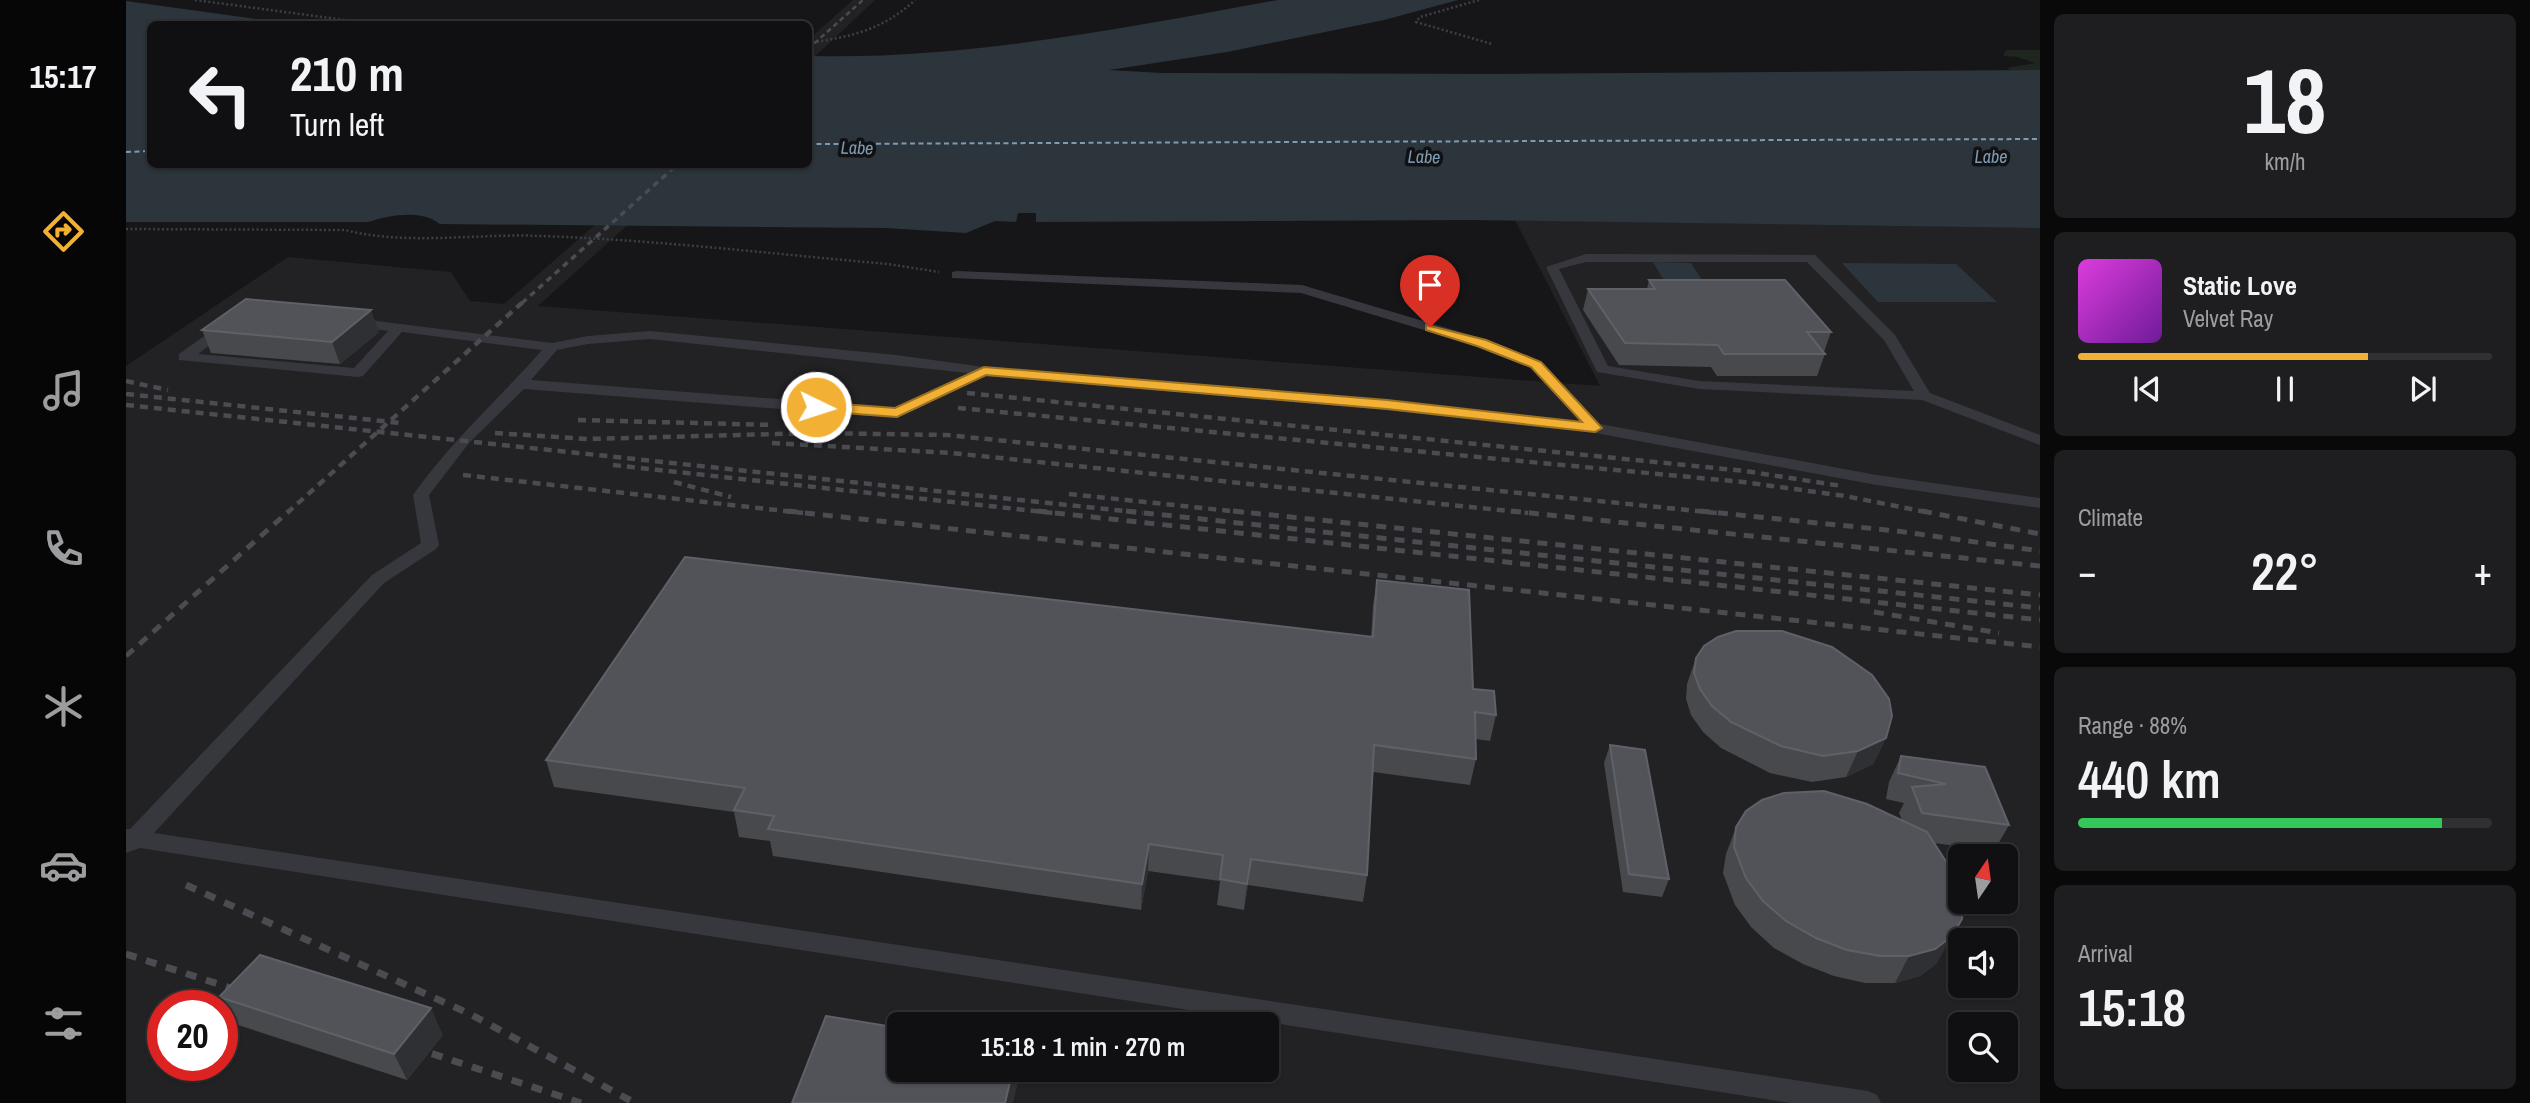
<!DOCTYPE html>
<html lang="en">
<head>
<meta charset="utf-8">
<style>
	:root { --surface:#101012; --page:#1e1e20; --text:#f1f3f6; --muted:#9c9d9f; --line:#303032; --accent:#f2b134 }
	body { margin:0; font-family:"Archivo Narrow",sans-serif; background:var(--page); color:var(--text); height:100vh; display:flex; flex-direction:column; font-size:26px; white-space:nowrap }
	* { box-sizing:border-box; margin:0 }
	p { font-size:23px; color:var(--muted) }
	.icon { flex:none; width:38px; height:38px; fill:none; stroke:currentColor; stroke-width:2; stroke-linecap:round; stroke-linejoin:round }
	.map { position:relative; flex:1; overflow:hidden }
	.details { display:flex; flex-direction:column; gap:14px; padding:14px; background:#09090a; width:490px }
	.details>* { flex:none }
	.hud { position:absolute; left:21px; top:21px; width:665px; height:147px; border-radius:10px; box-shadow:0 2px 5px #0004,0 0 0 2px var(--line); background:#101012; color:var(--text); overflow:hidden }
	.needle { width:46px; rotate:13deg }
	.fabs { position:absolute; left:1822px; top:844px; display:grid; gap:14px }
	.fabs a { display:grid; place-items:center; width:70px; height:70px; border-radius:10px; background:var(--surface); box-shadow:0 2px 5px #0004,0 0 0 2px var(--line); font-size:35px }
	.speed { position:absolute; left:21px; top:990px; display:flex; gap:14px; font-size:35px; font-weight:700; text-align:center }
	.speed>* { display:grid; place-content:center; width:91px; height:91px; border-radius:50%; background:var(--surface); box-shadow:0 2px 5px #0004,0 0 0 2px var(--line); line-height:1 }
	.speed .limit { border:10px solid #d22; background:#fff; color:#111 }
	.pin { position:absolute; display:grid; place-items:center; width:60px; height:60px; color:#fff; margin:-72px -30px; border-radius:50% 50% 50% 0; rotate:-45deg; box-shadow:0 0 7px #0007 }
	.pin .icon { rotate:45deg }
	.me { position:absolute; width:77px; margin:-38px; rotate:94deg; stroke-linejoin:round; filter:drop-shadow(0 0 5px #0008) }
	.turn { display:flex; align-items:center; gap:24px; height:147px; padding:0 28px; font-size:32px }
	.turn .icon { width:91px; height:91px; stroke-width:2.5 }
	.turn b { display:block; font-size:49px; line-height:60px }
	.big { font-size:52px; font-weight:600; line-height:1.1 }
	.details .tile { flex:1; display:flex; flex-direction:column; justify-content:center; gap:10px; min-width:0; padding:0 24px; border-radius:10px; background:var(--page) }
	.details .dial { align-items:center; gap:0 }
	.dial b { font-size:91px; line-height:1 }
	.song { display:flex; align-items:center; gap:21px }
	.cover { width:84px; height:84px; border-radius:10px; background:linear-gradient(135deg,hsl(300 70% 55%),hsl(280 70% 35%)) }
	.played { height:7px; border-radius:4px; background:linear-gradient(90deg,var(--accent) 70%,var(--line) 70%) }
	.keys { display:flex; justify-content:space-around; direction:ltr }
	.heat { display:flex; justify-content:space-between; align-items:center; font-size:38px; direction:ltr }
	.charge { height:10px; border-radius:5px; background:linear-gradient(90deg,#34c759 88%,var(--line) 0) }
	.trip { position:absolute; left:761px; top:1012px; width:392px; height:70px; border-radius:10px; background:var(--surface); box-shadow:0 2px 5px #0004,0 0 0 2px var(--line); font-weight:600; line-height:70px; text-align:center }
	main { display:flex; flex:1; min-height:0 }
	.tab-bar { display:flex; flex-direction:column; width:126px; justify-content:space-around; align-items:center; background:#060607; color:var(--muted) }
	.tab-bar .icon { width:49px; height:49px }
	.tab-bar .on { color:var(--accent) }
	.tab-bar b { font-size:32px; color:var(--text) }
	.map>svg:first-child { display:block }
</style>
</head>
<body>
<main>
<nav class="tab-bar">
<b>15:17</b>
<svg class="icon on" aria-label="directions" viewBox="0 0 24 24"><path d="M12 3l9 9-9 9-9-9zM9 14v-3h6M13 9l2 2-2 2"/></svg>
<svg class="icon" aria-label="music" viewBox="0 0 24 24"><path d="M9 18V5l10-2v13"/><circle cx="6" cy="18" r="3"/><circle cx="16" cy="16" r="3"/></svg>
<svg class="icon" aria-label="phone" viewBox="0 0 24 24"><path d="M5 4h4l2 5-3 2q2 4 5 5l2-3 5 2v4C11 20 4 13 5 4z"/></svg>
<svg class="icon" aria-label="climate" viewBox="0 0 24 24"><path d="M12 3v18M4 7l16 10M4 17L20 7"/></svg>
<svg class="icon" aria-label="car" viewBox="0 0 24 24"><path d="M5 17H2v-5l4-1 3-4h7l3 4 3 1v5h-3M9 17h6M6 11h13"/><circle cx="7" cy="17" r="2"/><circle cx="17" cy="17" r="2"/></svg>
<svg class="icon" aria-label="filters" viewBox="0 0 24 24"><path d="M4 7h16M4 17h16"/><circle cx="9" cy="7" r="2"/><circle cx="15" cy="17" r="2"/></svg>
</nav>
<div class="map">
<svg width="1914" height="1103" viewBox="0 0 1914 1103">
	<rect width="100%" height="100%" fill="#161618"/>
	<g fill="#222225" fill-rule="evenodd">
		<path d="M727,0H749L683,62L682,40Z"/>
		<path d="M538,165H568L412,306L1474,386L1389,220L1914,228V1103H0V366L162,257L325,272L344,301L378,304ZM1834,856H1880V901H1834ZM1834,940H1880V985H1834ZM37,1006H96V1066H37ZM774,1024H1141V1069H774ZM1834,1024H1880V1069H1834Z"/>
	</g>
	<path fill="#1e261f" d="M1880,50H1914V70H1885L1881,68L1909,63L1892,57L1877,56Z"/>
	<g fill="#2c353c">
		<path d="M1152,0H1332L1258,20L1101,52L983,70L1036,73L1369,74L1914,70V228L1343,220L910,222V213H892L890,222L869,221L840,233L760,228L314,224C295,209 264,215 242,222H0V1L166,24H24V164H682L683,56C840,60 997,28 1152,0Z"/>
		<path d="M1527,262L1565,263L1576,280L1537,279Z"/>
		<path d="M1716,263L1830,264L1871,302H1752Z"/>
	</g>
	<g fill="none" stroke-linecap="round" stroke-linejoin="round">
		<g stroke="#7f9bb3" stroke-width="2" stroke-dasharray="5 3.5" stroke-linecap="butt">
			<path d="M682,144L1914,139"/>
			<path d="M0,152L24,151"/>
		</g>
		<g stroke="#3d3f44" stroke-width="2.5" stroke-dasharray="2 2.5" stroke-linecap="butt">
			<path d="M69,0L219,20L299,24"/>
			<path d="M1353,0L1294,17L1290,22L1366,44"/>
			<path d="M682,43C724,37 757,30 789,0"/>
			<path d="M0,229L219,230C281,246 351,233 416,236C531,240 647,254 762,264L813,272"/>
		</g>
		<g fill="#37383d" fill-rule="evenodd">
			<path d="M1460,254L1689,255L1769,335L1804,393L1914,435V445L1796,400L1573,389L1471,372L1420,267ZM1460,262H1681L1758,340L1788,391L1573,381L1482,366L1433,269Z"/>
			<path d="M831,271L1176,285L1361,340L1415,362L1474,424L1751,475L1914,498V508L1751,485L1469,433L1261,410L860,376L771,418L398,389L343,443L303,495L313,545L310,549L258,583L28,833L1742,1091L1751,1095L1755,1103H1665L14,848L0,853V829H4L246,575L295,543L287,495C325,441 373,399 416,350L276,332L237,376L232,377L53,360V354L94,325H104L106,328L72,354L228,368L262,331L222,325V319L227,318L426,343L462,336L524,331L770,355L858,367L1261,400L1455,422L1405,368L1351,346L1175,293L826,278V272ZM524,339L842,373L769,408L405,380L431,350L462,344Z"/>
		</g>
		<path stroke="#4a4c52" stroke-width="2.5" stroke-dasharray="5 3.5" stroke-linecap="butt" d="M682,49L737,0"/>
		<path stroke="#4a4c52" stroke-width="3.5" stroke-dasharray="6 5" stroke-linecap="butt" d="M396,303L552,164"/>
		<g stroke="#4a4c52" stroke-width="4.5" stroke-dasharray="8 6" stroke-linecap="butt">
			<path d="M0,381L42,390"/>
			<path d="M841,393L1619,471L1716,486"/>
			<path d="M0,394L275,423"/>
			<path d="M0,405L1017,513"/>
			<path d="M832,408L1617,482L1719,496L1805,513"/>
			<path d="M452,420L648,425"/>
			<path d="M369,433L462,439L688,433L821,435L1591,513"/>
			<path d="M646,443L826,453L1402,513"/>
			<path d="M487,465L927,513"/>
			<path d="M337,475L677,513"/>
			<path d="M548,482L605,497"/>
			<path d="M943,494L1124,513"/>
			<path d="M161,513L398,301"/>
		</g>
		<g stroke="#4a4c52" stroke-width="5" stroke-dasharray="10 8" stroke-linecap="butt">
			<path d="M661,511L1914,647"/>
			<path d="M911,511L1914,620"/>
			<path d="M1000,511L1914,608"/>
			<path d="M1107,511L1914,595"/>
			<path d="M1385,511L1914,566"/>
			<path d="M1574,511L1771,531L1914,551"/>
			<path d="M1796,511L1914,534"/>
			<path d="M1748,612L1873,633"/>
			<path d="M0,656L163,511"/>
		</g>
		<g stroke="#4a4c52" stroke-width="7" stroke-dasharray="11 10" stroke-linecap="butt">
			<path d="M60,885L344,1014L509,1103"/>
			<path d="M0,954L120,993"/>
			<path d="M286,1047L455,1103"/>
		</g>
	</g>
	<g fill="#47494d">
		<path d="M1523,280L1705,332L1698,352L1699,354L1691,376H1591L1585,367L1493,365L1457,310L1462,289H1521Z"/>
		<path d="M76,330L253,332L214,364L85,353Z"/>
		<path d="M1251,580L1370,715L1364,741L1350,739V759L1344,785L1247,772L1241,875L1237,902L1122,885L1118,910L1091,905L1094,881L1022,871L1015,910L647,856L644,841L613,837L608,812L428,787L420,760L1245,637L1247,605Z"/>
		<path d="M1570,658L1760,738L1747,764L1720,777L1686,782L1644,773L1595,748L1577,732L1565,715L1560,699L1561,684Z"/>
		<path d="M1484,745L1543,879L1536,897L1497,892L1478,763Z"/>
		<path d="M1775,756L1883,825L1868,851L1808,843L1811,963L1794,976L1769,983H1739L1708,976L1677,964L1648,948L1625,927L1609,905L1597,873L1600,854L1610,827L1776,820L1773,813L1778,803L1760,799L1763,782Z"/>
		<path d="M93,997L317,1035L281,1080L109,1024Z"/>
	</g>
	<g fill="#2f3033">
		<path d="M245,310L253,332L214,364L206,342Z"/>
		<path d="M1760,738L1747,764L1720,777L1732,751Z"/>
		<path d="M1023,844L1022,871L1015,910L1016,884Z"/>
		<path d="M1125,859L1122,885L1118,910L1121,884Z"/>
		<path d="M1826,936L1811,963L1794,976L1769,983L1783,956Z"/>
		<path d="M305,1008L317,1035L281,1080L268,1054Z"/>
		<path d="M887,1069H894V1074L887,1103H879Z"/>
	</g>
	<g fill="#525359" stroke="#5f6168" stroke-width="2">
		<path d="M1523,280H1659L1705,332H1681L1699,354H1598L1592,345L1499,343L1462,289H1529Z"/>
		<path d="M120,299L245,310L206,342L76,330Z"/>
		<path d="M559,557L1247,637L1251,580L1343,590L1347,689L1368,691L1370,715L1349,712L1350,759L1248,745L1241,875L1125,859L1121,884L1094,879L1097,855L1023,844L1016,884L642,829L648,816L608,810L619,788L420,760Z"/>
		<path d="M1610,631H1656L1706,647L1746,675L1763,699L1766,716L1760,738L1732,751L1697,756L1655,746L1605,722L1586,706L1574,689L1568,673L1570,658L1578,646L1592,637Z"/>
		<path d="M1484,745L1519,750L1543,879L1503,874Z"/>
		<path d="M1775,756L1859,767L1883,825L1796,813L1786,787L1820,784L1772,773Z"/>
		<path d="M1698,791L1741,804L1801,832L1830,877L1834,888V901H1837L1836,919L1826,936L1809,949L1783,956H1754L1721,950L1690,938L1660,921L1637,901L1620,878L1608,847L1610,827L1620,811L1636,800L1658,793Z"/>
		<path d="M134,955L305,1008L268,1054L93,997Z"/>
		<path d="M700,1016L774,1028V1069H887L879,1103H666Z"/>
	</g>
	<path fill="#f2b134" stroke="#9d7322" stroke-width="2" d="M1300,325L1360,340L1415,362L1476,428L1469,432L1261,409L860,375L771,417L690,411L683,407L690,402L769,408L858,367L1261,400L1456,422L1405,367L1351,346L1300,330Z"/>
	<g text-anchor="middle" stroke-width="7" stroke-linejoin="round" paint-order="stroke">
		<g font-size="18" font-style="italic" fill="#7f9bb3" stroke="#111113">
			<text transform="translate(731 148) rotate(1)" y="6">Labe</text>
			<text transform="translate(1298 157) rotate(1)" y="6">Labe</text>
			<text x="1865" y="163">Labe</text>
		</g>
	</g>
</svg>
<div class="fabs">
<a><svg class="needle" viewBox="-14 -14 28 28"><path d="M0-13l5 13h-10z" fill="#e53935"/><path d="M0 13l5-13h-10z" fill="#9c9d9f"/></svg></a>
<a><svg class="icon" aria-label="sound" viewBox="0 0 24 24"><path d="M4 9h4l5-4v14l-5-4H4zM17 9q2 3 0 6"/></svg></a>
<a><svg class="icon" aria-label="search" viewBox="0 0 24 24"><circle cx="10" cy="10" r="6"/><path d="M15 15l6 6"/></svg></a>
</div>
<div class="speed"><div class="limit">20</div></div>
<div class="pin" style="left:1304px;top:327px;background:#d93025"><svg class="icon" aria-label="arrive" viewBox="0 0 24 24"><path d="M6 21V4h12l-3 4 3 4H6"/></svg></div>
<svg class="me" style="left:690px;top:407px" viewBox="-20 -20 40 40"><circle r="17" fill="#f2b134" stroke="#fff" stroke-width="3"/><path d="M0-11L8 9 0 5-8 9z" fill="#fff"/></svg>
<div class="trip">15:18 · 1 min · 270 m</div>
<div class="hud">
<div class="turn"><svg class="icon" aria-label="left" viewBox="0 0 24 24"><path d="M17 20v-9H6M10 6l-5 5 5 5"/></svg><div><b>210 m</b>Turn left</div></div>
</div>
</div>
<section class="details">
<div class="tile dial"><b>18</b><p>km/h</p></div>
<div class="tile">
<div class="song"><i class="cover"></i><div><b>Static Love</b><p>Velvet Ray</p></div></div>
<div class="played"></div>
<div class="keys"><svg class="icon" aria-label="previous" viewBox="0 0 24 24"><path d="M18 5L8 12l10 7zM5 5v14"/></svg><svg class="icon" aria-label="pause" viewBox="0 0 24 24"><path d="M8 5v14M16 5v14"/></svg><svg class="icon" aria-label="next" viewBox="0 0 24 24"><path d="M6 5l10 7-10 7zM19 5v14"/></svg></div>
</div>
<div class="tile"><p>Climate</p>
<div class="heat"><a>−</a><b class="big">22°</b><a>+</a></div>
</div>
<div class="tile"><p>Range · 88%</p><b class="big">440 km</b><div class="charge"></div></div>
<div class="tile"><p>Arrival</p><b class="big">15:18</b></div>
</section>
</main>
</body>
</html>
